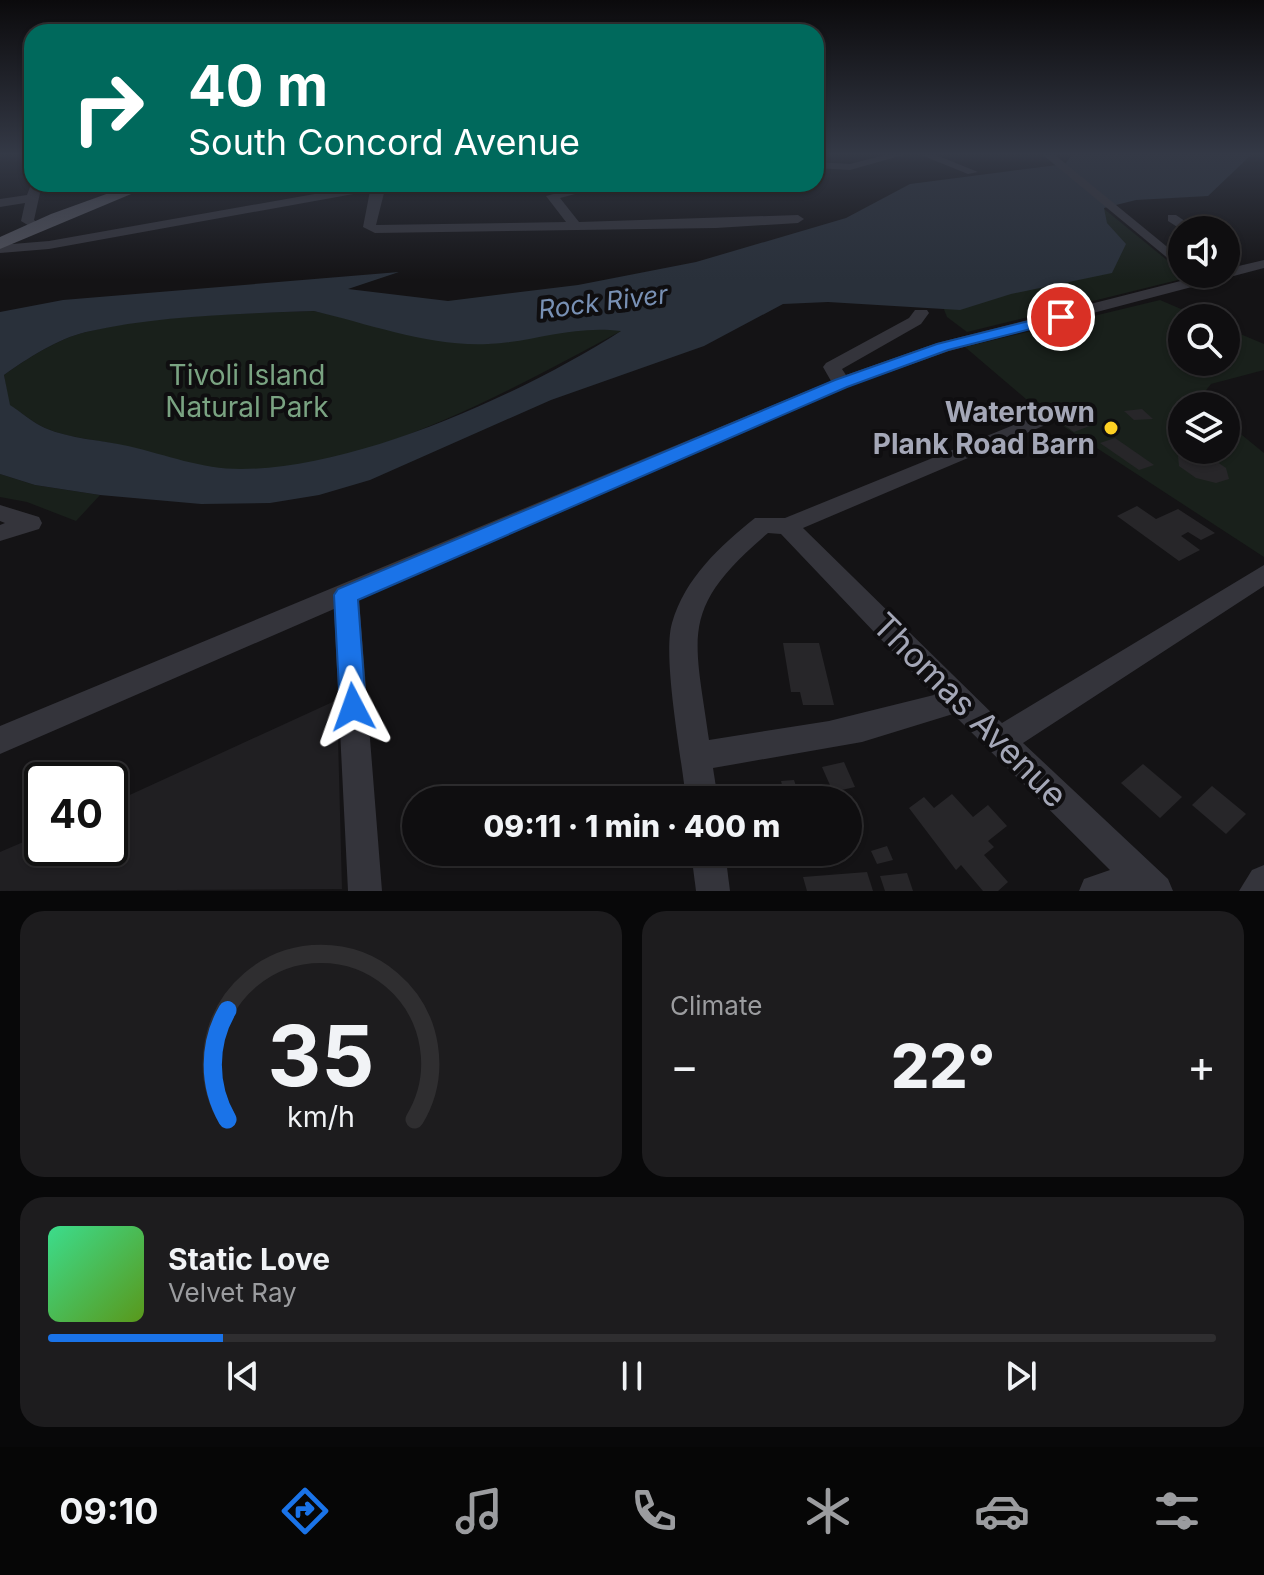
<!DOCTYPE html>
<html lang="en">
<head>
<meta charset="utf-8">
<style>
	:root { --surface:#0f0e10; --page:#1d1c1e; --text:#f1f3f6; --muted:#9b9c9f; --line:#2f2e30; --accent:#1a73e8 }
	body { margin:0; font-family:Inter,sans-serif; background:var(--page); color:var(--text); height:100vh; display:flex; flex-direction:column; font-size:30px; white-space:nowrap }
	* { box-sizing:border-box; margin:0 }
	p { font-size:26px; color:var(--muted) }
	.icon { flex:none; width:44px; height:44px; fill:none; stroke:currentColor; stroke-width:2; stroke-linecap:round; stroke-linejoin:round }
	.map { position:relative; height:891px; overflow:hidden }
	.drawer { display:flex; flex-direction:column; gap:20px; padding:20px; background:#080809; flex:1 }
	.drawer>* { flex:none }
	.guide { position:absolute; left:24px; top:24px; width:800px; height:168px; border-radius:24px; box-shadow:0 2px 6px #0004,0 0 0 2px var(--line); background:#00695c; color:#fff; overflow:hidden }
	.tools { position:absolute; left:1168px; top:216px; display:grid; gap:16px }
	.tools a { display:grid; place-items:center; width:72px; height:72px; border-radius:50%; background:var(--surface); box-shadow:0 2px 6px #0004,0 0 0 2px var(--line); font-size:40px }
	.speed { position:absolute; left:24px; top:762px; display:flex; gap:16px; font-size:40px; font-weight:700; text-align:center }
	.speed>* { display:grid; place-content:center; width:104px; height:104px; border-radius:50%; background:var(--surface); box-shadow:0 2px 6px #0004,0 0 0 2px var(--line); line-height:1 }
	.speed .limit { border:4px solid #111; border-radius:12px; background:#fff; color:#111 }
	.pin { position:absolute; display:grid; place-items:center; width:68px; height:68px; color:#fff; margin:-34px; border:4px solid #fff; border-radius:50%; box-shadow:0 2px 8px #0007 }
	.me { position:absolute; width:88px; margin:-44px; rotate:356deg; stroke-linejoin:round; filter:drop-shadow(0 0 6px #0008) }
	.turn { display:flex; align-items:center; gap:28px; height:168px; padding:0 32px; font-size:36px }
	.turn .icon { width:104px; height:104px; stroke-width:2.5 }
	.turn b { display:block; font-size:56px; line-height:68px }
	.big { font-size:60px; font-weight:800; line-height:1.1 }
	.drawer .widget { flex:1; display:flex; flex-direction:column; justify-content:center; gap:12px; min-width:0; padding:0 28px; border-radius:24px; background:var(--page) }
	.drawer .dial { align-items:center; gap:0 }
	.dial svg { height:208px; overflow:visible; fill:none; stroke:var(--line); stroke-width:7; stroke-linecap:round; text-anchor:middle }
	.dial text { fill:var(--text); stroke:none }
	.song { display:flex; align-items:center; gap:24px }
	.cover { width:96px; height:96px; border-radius:12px; background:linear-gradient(135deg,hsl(150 70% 55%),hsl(90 70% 35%)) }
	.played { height:8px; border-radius:4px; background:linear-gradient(90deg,var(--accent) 15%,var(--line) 15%) }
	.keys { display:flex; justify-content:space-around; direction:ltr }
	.heat { display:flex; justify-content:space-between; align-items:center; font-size:44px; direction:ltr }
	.drawer .tiles { flex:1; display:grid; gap:20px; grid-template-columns:1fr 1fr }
	.widget:last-child { grid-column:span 2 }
	.trip { position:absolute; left:402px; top:786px; width:460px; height:80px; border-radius:40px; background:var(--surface); box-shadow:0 2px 6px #0004,0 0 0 2px var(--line); font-weight:800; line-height:80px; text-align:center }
	.menu { display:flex; height:128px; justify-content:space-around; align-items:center; background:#060606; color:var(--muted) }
	.menu .icon { width:56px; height:56px }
	.menu .on { color:var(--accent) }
	.menu b { font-size:36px; color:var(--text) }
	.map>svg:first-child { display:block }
</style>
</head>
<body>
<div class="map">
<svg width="1264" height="891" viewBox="0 0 1264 891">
	<rect width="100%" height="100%" fill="#141315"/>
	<path fill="#201f22" d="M337,700L342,889L0,891V852L42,834V848H110V804Z"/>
	<g fill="#19201b">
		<path d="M1103,208L1173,265L1182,279L967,332L947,317L941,302Z"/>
		<path d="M1160,300L1202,318H1182V362H1226V328L1264,344V370L1211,384L1199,399L1207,406H1182V450H1226V422L1264,453V557L1040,411L965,347Z"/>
		<path d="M314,311L436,339L487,344L575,328L623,330C504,393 332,493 193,466C171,461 150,452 129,447C102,440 70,439 45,428C33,423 21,412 9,405L4,375C28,358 57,339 86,332C159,314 238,314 314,311Z"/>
		<path d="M0,474L35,485L100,495L76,521L27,502L0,497Z"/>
	</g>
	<path fill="#29303a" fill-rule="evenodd" d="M1072,155H1251L1208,196L1136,200L1104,208L1107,223L1126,244L1112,273L1011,294L960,310L828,302L783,304L704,346L551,400L370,480L319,495L270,503L201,504L100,495L35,485L0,474V312L63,300L399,272L348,289L448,301L578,285L696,262L846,218L910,184L1065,164ZM314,311C369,324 431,347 488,344C535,342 570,325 621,331C524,393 357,469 241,469C201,469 167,455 128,446C102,440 70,439 45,428C33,423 21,412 10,405L4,375C28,358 57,339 86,332C160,315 238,314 314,311Z"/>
	<g fill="#272629">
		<path d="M1142,409L1153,419L1134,420L1124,411Z"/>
		<path d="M1071,411L1092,425L1074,432L1053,417Z"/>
		<path d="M1115,438L1154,465L1139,470L1100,443Z"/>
		<path d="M1191,452L1210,457L1226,468L1229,479L1216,483L1196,478L1179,466L1178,456Z"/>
		<path d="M1137,506L1156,519L1178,509L1215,533L1201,540L1188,532L1181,536L1200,550L1179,561L1117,516Z"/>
		<path d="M783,643H819L834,705H803L800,692H791Z"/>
		<path d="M844,762L855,787L833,792L822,767Z"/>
		<path d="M1143,764L1182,797L1160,818L1121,783Z"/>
		<path d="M794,780L797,789L815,787L819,800H786L781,781Z"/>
		<path d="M1212,786L1246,814L1226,834L1192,805Z"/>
		<path d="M952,794L973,817L988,805L1007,826L988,841L994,847L984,855L1008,882L998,891H983L961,865L956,870L909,808L924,797L934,808Z"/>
		<path d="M887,846L893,860L877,864L871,851Z"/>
		<path d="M867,872L873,891H807L803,877Z"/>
		<path d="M907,873L913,891H885L880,876Z"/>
	</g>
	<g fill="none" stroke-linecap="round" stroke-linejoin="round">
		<g fill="#34343b" fill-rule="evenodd">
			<path d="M885,155H903L850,170L816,168V162L850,164Z"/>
			<path d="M921,155H936L978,172L968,174Z"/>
			<path d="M1043,155H1055L1182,259V270Z"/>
			<path d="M32,182L42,184L34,220L42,226L36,230L21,221L25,203L0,207V199L27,195Z"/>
			<path d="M371,184L391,185L381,189L384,193L376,225L566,222L546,196L591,184H613L560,198L579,222L798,215L804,219L798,223L716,228L375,233L363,227L370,191L49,249L0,253V245L49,241Z"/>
			<path d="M1168,215H1176L1198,230H1182L1168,221Z"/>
			<path d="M1264,260V268L949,351L847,387L359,599L382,891H348L334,609L0,754V726L831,381L823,367L826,363L909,318L915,310H927L929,313L921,324L842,369L846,375L937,343L1208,274H1226V269Z"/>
			<path d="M1036,416L1043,418L1046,422L1043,426L803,528L1002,723L1264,565V586L1023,743L1168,879L1173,891H1079L1084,879L1110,870L953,714L862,742L713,768L718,800H686C682,759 662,658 672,623C685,578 720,546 755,518H785ZM768,533L781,534L934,695L829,721L709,740C694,633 679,609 768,533Z"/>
			<path d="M0,505L39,517L42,523L39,529L0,541V525L5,523L0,521Z"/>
			<path d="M691,852H725L730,891H696Z"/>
			<path d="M1264,865V891H1239L1252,870Z"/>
		</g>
		<path fill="#50515a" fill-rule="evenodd" d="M134,184H155L0,249V237L51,214Z"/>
	</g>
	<linearGradient id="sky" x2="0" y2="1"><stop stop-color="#0b0a0c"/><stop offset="0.55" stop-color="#343946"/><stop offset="1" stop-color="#343946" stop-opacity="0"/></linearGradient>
	<rect width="1264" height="280" fill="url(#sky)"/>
	<path fill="#1a73e8" stroke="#114b97" stroke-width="2" d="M1061,313L1066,314V320L948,350L847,387L358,600L366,707L362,715L353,718L344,715L340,707L334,595L338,589L835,380L937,344Z"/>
	<circle fill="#fed123" stroke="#0f0e10" stroke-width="3" cx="1111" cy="428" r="8"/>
	<g text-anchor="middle" stroke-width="8" stroke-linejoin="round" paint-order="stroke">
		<g font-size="26" font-style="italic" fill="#7890b4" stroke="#0f0e10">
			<text transform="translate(603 302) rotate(-7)" y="9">Rock River</text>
		</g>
		<g font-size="28" fill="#7aa382" stroke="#0f0e10">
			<text x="247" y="385">Tivoli Island<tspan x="247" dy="32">Natural Park</tspan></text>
		</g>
		<g font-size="28" font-weight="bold" fill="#a4a7b7" stroke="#0f0e10" text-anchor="end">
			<text x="1095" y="422">Watertown<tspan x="1095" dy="32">Plank Road Barn</tspan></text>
		</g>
		<g font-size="34" fill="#a4a7b7" stroke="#0f0e10">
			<text transform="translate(970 710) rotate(45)" y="12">Thomas Avenue</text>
		</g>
	</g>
</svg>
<div class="tools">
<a><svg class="icon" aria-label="sound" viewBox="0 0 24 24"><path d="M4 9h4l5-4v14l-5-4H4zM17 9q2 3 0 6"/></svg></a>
<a><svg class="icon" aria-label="search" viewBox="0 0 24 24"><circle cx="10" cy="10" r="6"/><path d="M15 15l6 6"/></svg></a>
<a><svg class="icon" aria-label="layers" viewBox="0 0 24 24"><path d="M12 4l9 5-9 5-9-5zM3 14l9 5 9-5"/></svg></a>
</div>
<div class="speed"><div class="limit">40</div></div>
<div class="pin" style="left:1061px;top:317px;background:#d93025"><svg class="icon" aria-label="arrive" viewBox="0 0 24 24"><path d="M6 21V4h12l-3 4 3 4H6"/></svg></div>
<svg class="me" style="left:353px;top:707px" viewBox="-20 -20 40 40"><path d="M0-17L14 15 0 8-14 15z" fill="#1a73e8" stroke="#fff" stroke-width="4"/></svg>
<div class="trip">09:11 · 1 min · 400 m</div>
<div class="guide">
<div class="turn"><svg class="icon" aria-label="right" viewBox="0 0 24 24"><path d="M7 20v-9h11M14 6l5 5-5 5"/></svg><div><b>40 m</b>South Concord Avenue</div></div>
</div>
</div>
<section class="drawer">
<div class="tiles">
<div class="widget dial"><svg viewBox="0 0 100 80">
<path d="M14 69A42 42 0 1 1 86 69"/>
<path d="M14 69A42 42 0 0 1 14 27" stroke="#1a73e8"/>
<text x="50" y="56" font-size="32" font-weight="700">35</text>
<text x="50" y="72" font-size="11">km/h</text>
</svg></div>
<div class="widget"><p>Climate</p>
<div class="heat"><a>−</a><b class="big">22°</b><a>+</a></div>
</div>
<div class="widget">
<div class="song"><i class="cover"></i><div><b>Static Love</b><p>Velvet Ray</p></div></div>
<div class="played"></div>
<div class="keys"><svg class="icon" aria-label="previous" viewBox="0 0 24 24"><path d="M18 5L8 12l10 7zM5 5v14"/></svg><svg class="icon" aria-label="pause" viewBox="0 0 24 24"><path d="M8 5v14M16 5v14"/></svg><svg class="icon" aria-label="next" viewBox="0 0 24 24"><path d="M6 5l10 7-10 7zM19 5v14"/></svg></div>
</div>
</div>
</section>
<nav class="menu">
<b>09:10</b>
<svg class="icon on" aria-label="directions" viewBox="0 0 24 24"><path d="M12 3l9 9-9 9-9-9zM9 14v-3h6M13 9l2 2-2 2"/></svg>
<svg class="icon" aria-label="music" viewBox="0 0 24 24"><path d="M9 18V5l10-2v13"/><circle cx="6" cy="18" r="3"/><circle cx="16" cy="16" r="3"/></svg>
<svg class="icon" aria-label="phone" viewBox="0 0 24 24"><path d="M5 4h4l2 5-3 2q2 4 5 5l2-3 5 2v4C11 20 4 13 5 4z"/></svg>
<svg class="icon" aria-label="climate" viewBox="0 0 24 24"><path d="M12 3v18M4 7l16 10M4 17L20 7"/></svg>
<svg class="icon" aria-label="car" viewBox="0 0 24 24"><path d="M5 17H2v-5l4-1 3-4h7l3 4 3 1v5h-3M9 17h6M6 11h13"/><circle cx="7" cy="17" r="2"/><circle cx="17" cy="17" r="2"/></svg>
<svg class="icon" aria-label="filters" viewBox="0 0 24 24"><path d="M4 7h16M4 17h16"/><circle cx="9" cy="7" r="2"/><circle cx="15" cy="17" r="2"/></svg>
</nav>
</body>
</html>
